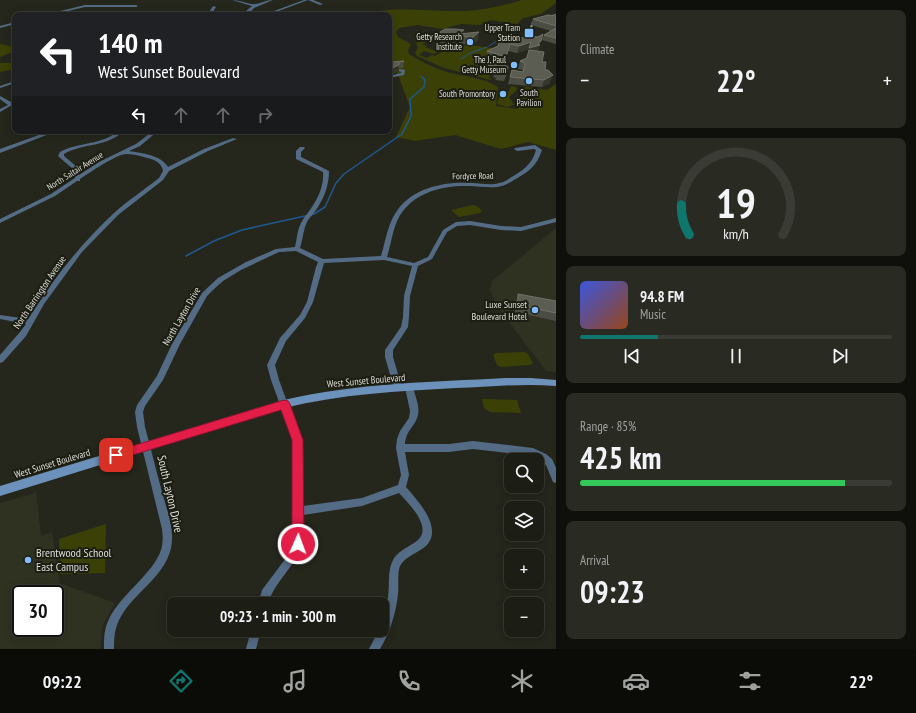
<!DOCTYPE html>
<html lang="en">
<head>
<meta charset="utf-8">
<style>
	:root { --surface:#1c1d15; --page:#292a22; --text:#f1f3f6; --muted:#a0a2a0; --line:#3a3b34; --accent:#0f766e }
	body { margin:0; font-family:"PT Sans Narrow",sans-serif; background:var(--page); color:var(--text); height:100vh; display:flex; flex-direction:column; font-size:15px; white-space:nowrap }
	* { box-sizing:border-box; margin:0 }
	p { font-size:13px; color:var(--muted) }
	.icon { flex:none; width:22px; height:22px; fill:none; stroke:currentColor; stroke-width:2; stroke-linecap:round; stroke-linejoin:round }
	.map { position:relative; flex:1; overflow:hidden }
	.side { display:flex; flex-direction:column; gap:10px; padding:10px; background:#0f100c; width:360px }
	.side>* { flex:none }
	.top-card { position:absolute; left:12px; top:12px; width:380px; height:122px; border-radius:8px; box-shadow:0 2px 10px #0003,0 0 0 1px var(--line); background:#202124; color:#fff; overflow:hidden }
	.controls { position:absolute; left:504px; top:453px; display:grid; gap:8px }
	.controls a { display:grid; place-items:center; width:40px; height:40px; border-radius:8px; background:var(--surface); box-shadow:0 2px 10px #0003,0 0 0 1px var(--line); font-size:20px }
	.speed { position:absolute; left:12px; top:585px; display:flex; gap:8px; font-size:20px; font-weight:700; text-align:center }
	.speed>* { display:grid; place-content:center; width:52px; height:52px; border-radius:50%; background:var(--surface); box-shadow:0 2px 10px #0003,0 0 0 1px var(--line); line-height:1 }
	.speed .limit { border:2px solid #111; border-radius:6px; background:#fff; color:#111 }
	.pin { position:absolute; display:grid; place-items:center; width:34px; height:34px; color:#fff; margin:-17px; border-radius:8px; box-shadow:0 2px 6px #0006 }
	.me { position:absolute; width:44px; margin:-22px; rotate:2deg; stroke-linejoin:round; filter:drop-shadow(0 0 3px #0008) }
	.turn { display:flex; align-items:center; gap:14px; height:84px; padding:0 20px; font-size:18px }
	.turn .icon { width:52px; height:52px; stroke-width:2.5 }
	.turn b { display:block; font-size:28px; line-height:34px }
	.lanes { display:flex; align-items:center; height:38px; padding:0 20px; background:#0003; justify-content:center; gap:20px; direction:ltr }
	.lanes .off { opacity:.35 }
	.big { font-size:30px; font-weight:700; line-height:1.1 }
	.side .card { flex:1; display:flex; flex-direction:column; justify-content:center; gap:6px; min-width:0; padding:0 14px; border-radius:8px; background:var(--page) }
	.side .dial { align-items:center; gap:0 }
	.dial svg { height:104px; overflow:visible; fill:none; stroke:var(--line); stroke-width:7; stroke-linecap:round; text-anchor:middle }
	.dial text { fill:var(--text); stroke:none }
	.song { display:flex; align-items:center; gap:12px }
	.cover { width:48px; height:48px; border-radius:6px; background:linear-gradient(135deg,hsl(230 70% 55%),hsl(20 70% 35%)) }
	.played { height:4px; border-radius:2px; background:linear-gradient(90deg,var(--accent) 25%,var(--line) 25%) }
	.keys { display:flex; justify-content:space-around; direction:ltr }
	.heat { display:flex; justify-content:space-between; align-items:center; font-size:22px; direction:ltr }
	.charge { height:6px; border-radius:3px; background:linear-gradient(90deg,#34c759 85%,var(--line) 0) }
	.trip { position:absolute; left:167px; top:597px; width:222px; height:40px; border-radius:8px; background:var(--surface); box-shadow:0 2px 10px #0003,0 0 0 1px var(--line); font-weight:700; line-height:40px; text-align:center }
	.tab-bar { display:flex; height:64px; justify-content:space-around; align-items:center; background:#0b0c08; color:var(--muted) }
	.tab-bar .icon { width:28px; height:28px }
	.tab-bar .current { color:var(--accent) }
	.tab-bar b { font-size:18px; color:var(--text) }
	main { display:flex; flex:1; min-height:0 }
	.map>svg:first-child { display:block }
</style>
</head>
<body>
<main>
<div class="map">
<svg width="556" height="649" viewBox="0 0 556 649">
	<rect width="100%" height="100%" fill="#25271c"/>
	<g fill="#2f3221" fill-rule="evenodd">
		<path d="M556,228V372L546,371L496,305L490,290L492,281Z"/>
		<path d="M36,491L41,536L52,532L60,583L115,603L103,625L101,640V649H0V503L32,494ZM21,594H55V628H21Z"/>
	</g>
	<g fill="#3b4006">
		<path d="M522,0H556V3L541,14L523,18L517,24L490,20L480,25L461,24L442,29L417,25L399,28L396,32L398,37L411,44L408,50L409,54C422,62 436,69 451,73C466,77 485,78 498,87L496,106L517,109L520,88L527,87L547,90L556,84V150L528,142L501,149L455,135L415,141L396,137L410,107L392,59L389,56V15H364C389,5 432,12 459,11C480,11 502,6 522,0Z"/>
		<path d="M427,38L432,39L422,44L427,46L425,47L438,52L434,54L424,51L419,55L427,58L432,55L435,56L450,47L457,48V46C471,45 482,45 496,50L482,57L485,61L493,62L481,69L489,72L487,75H490L489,78L492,79L491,80L444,68L417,56L415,53L418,48L416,43Z"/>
		<path d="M0,44L10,46L15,44V51L0,57V63H15V69L0,72Z"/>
		<path d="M511,86L516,87L517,90L509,97L514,105L507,107L497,104L500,95H507Z"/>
		<path d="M473,205L477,206L482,211L480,213L459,217L451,210Z"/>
		<path d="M524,352L528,354L533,363L530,365L501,367L497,365L493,355L496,353Z"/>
		<path d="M482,399L517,400L521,413L490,412L484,408Z"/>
		<path d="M106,524L105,573L60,574L59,539Z"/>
	</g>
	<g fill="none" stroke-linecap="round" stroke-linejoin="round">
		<g stroke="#205992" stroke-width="1">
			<path d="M489,46L497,41"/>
			<path d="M461,59L470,53L487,47"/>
			<path d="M421,76L423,78"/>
		</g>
		<path stroke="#205992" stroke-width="1.5" d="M186,256L214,241L242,230L314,214L325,207L336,183L344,174L402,134L411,116L410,99L424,87L425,80L422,77"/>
		<g fill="#546b85" fill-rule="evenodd">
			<path d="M232,0C240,0 249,5 256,4C262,3 266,0 273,0L254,8L248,15H244L246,11L252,6Z"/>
			<path d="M304,0H313L323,4L320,5L308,0L268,15H263Z"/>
			<path d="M85,5H136L138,6L136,7H85L51,15H44Z"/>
			<path d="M213,6L216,7L211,15H207Z"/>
			<path d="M134,12L156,14L158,15L133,14Z"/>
			<path d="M15,22V24L0,28V26Z"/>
			<path d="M399,69L405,70L404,75L389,78V76L401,73L402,72L399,71Z"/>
			<path d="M15,81V83L0,88V86Z"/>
			<path d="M0,96L11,102L12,105L0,112V109L8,105L0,99Z"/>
			<path d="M50,131H57L0,153V149Z"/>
			<path d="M118,131H123C109,147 82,143 64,154V156L77,167L79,175L99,162L136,144L153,131H158L140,146L129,151C142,153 161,155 168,167L204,149L233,138L237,139L208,151L169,171L163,180L118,215L82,252L44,304L26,336L3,362L0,363V355L20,332L26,324L0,319V315L28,319C52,280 80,245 113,214C127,201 144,190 159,178L163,171C162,164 157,161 151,159C144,157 134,154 127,154C118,153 89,173 80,179V181H77L55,196L2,222L0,223V219L51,194L75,178L73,169L58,156L60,152C78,142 103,145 118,131Z"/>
			<path d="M535,145L542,150C537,166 527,173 514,180C508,184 503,186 497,187C488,188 478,186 469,186C446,185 418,191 403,211C393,223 392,242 387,257L414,263L428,257L443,230L456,222L470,221L501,226L521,227L556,218V222L521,231L501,230L470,225L457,226L447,232L432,259L418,266L410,296L409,317L408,327L393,350V357L402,388L401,390L398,391L395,390L394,388L385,357V350L401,327L403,317L404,296L412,266L384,260L324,263L313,302L305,318L286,341L275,365L279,380L301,440L303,506L362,498L398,485L401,475L396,448L397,439L400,431L409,418L410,411L405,387L406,385L409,384L412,385L413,387C415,396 420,406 418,415C415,427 406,430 405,444H449L473,441L533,448L546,454L552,459L556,468V483L553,482L546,465L540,459L533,456L473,449L449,452H405L409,475L406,487C419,502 447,532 422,549C414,554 404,558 400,566C397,573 399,586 398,594C396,613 390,632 380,649H369L379,630H382C382,619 386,608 388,597C390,585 387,571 393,560C397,552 406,548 414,543C436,530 410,505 399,493L362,506L303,515C304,524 305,536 302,545C295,567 274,582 268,604H258L262,590L289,554L293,544L294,528L293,440L271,380L267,365L280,338L300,315L307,302L316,267L318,262L296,251L279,252L241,270L223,281L214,289L207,296L180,344L163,380L145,406L143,412L145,427C151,449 156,470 162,492C167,510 175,530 171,548C164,580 128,595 117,625C114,633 114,641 114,649H104C104,638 104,629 109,619C121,594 153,574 161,550C163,544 163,536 162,529L137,427L135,412L137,405L157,376L172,344L202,293L218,278L246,262L276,249L295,247C297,239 297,231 301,223C304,217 308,213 312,207C319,197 324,184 323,172L296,159V151L300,147H304L305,148L301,152V157L329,171C329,184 325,196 318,207C315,212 311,216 308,220C303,229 303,239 300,248L323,259L381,256C386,240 388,221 399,208C415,187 447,181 472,183C481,183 490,186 499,183C503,183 507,180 510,178C522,171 532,165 536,150L534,149L517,151L514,149L515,148Z"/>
			<path d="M251,630H261L256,649H246Z"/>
		</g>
		<path fill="#6c92bb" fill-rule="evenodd" d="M506,378H531L556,380V386C522,383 489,387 456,388C398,391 341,394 284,408L0,496V486L284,400C357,383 432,382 506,378Z"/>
		<defs>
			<path id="rail" d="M528,36L533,22L556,15"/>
		</defs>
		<use href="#rail" stroke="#96978f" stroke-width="2"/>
		<use href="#rail" stroke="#1c1d13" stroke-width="1" stroke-dasharray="3" stroke-linecap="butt"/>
	</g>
	<g fill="#4c4d42">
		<path d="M556,16V44L542,40L544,35L551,31L531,25L533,19Z"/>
		<path d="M440,32L463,34L478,40L471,46L457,42L453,46L441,44L439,40Z"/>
		<path d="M502,35L538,51L545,70L550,83L542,87L508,84L512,70L522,72L523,70L518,69L520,61L526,58L529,49L517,53L508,51L504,64L507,73L504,81L495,80L496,78L493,77L494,75L489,74L490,72L487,71L488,65L495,61L486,58L487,51L498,46Z"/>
		<path d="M389,61L391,62L404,61L403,68H398V72L391,74L389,73Z"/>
		<path d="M518,294L556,301V321L515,312L516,301Z"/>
	</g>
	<g fill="#36372c">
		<path d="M479,32L478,40L471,46L472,38Z"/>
		<path d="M459,35L457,42L453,46L454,38Z"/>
		<path d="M541,41L538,52L527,55L529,48Z"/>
		<path d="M531,42L529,49L517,53L519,46Z"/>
		<path d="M399,65L398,72L391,74L392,68Z"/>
		<path d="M553,75L550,83L542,87L544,80Z"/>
	</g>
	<g fill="#5c5d52" stroke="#707167">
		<path d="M548,15L556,16V26L533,19Z"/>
		<path d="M556,28V38L544,35Z"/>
		<path d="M445,29H455L464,30L459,34L479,32L472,38L459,35L454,38L443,36L440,32Z"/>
		<path d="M543,34L541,41L538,43L540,45L529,48L531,42L519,46L510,44L506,57L487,51L498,46L502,35L521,38L528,36L538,37Z"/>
		<path d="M529,50L544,52L542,62H546L545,70H548L553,75L544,80L510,77L512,70L523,72L525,63L520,61L527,58Z"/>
		<path d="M497,60L508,67L506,75L497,74L498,71H495L496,69L491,68L492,66L488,65Z"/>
		<path d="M389,61L391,62L404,61L399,62V65L392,68L389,67Z"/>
		<path d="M518,294L556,301V313L518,305Z"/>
	</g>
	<path fill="#e11d48" stroke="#92132f" d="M284,400L288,401L290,404L303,440L304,544L302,548L298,550L293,548L292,544V440L281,410L116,460L112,459L111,455L112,452L116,451Z"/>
	<g fill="#83bcfb" stroke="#1c1d13" stroke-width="1.5">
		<rect x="524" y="28" width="10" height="10" rx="2"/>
		<circle cx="470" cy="42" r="4"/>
		<circle cx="514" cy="65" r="4"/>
		<circle cx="529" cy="81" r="4"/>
		<circle cx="503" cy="94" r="4"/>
		<circle cx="535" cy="310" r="4"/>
		<circle cx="28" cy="560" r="4"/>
	</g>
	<g text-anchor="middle" stroke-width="4" stroke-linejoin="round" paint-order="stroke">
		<g font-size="9" fill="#ddded7" stroke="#1c1d13" text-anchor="end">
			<text x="520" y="31">Upper Tram<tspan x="520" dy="10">Station</tspan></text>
			<text x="462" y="40">Getty Research<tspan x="462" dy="10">Institute</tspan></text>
			<text x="506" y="63">The J. Paul<tspan x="506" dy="10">Getty Museum</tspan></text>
			<text x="529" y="96" text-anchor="middle">South<tspan x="529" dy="10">Pavilion</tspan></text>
			<text x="495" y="97">South Promontory</text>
		</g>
		<g font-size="9" fill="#ddded7" stroke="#1c1d13">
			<text transform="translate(75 171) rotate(-32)" y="3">North Saltair Avenue</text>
			<text transform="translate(473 176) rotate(-1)" y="3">Fordyce Road</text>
		</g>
		<g font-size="10" fill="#ddded7" stroke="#1c1d13">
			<text transform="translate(39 292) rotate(-56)" y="4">North Barrington Avenue</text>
			<text transform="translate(181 316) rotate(-60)" y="4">North Layton Drive</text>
			<text transform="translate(366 380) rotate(-5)" y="4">West Sunset Boulevard</text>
			<text transform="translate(52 463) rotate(-17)" y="4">West Sunset Boulevard</text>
		</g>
		<g font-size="10" fill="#ddded7" stroke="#1c1d13" text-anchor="end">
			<text x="527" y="308">Luxe Sunset<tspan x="527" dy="12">Boulevard Hotel</tspan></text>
		</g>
		<g font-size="12" fill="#ddded7" stroke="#1c1d13">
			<text transform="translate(170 494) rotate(77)" y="4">South Layton Drive</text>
		</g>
		<g font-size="12" fill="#ddded7" stroke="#1c1d13" text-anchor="start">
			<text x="36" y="557">Brentwood School<tspan x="36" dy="14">East Campus</tspan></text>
		</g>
	</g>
</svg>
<div class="controls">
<a><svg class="icon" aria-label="search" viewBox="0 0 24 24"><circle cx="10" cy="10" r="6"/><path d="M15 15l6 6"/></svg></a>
<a><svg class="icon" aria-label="layers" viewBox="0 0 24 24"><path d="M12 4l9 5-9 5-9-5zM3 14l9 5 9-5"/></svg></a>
<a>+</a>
<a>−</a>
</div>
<div class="speed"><div class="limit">30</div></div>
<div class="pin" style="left:116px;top:455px;background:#d93025"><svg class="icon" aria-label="arrive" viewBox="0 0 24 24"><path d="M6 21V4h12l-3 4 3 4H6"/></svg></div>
<svg class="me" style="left:298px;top:544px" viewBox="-20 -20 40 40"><circle r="17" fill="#e11d48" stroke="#fff" stroke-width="3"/><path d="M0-11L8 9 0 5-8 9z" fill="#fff"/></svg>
<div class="trip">09:23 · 1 min · 300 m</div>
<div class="top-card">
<div class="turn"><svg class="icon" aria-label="left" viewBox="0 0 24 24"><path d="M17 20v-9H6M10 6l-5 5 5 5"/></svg><div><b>140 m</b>West Sunset Boulevard</div></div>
<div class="lanes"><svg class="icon" aria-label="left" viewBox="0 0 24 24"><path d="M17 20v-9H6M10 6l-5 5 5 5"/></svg><svg class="icon off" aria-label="ahead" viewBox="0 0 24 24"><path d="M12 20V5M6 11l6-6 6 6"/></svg><svg class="icon off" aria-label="ahead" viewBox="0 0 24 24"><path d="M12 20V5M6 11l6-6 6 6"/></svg><svg class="icon off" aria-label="right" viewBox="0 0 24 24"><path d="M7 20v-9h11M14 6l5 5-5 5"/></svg></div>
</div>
</div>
<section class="side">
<div class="card"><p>Climate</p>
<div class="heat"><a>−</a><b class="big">22°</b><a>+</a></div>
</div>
<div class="card dial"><svg viewBox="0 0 100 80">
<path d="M14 69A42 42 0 1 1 86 69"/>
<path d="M14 69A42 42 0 0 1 8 46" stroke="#0f766e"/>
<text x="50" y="56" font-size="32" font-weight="700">19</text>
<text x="50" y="72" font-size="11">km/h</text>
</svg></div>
<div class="card">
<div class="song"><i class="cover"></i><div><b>94.8 FM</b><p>Music</p></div></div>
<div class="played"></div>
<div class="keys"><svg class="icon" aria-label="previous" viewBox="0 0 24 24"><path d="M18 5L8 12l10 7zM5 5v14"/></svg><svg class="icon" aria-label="pause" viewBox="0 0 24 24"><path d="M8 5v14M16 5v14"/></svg><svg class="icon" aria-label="next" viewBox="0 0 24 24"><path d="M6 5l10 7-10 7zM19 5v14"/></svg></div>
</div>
<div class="card"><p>Range · 85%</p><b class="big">425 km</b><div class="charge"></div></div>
<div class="card"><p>Arrival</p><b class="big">09:23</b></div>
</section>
</main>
<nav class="tab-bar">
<b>09:22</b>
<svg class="icon current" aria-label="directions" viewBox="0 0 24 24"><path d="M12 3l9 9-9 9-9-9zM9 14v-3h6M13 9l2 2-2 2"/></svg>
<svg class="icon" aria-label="music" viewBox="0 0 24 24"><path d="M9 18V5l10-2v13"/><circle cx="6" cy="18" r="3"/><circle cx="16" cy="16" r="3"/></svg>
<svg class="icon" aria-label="phone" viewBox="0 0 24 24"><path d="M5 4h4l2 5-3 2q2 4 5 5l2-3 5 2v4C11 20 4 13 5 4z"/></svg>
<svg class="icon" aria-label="climate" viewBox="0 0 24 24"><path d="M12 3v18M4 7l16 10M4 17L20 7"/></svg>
<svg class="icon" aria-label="car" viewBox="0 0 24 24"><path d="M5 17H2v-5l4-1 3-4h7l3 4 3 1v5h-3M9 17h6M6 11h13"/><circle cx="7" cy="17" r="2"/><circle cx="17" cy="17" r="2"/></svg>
<svg class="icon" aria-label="filters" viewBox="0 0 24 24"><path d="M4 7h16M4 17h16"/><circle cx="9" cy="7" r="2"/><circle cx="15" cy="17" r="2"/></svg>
<b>22°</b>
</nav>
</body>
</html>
